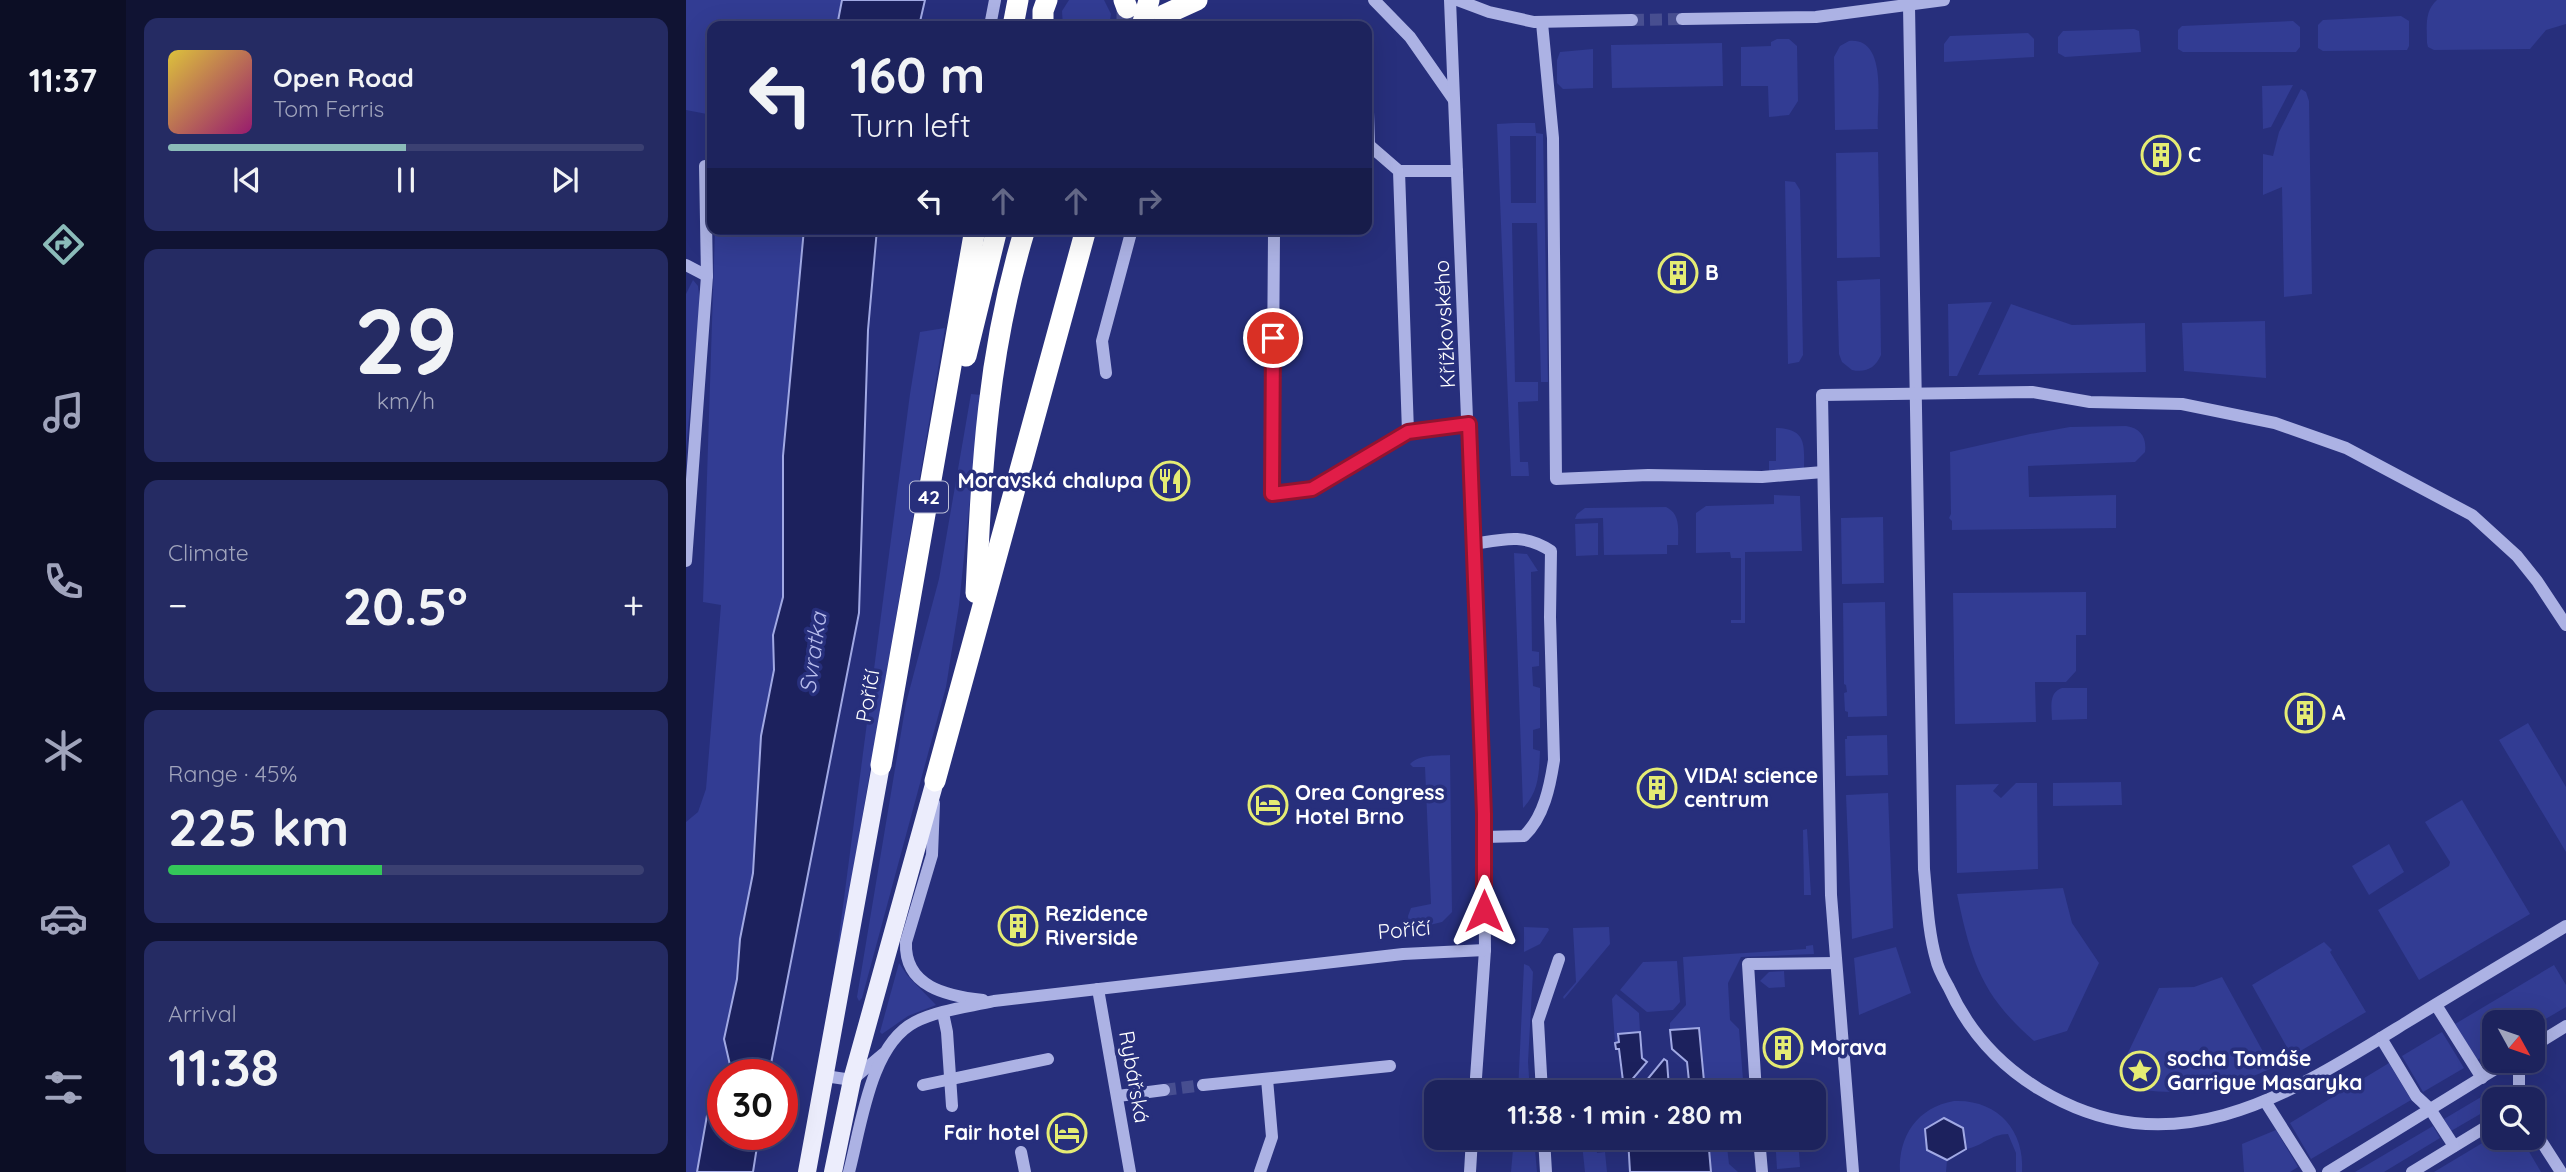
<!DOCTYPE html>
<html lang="en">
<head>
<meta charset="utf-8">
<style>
	:root { --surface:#1d235d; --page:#252b63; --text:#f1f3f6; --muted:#a0a4bc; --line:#3b4072; --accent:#8bbbb9 }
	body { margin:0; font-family:Quicksand,sans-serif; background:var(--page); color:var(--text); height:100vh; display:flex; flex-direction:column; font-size:26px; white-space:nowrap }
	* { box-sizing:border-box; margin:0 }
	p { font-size:23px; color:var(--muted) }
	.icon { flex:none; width:38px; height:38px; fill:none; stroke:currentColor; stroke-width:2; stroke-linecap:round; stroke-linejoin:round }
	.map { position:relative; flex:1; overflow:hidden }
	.sheet { display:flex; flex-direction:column; gap:18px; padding:18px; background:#101333; width:560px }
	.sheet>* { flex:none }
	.hud { position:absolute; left:21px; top:21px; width:665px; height:214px; border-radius:14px; box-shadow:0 7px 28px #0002,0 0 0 2px var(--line); background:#1d235d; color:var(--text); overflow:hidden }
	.needle { width:46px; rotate:130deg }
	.fabs { position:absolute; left:1796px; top:1010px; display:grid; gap:14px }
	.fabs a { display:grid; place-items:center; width:63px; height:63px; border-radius:14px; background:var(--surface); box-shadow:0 7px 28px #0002,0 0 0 2px var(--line); font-size:35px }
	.speed { position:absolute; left:21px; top:1059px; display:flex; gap:14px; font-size:35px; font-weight:700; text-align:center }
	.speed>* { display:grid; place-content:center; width:91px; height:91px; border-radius:50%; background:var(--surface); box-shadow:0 7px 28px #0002,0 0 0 2px var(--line); line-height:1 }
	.speed .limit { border:10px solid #d22; background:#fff; color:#111 }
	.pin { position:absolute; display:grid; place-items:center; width:60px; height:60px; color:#fff; margin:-30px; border:4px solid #fff; border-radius:50%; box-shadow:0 2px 7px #0007 }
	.me { position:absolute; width:77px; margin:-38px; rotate:0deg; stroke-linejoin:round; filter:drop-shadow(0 0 5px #0008) }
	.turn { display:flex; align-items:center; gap:24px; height:147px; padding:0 28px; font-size:32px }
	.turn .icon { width:91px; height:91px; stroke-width:2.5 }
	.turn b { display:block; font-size:49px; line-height:60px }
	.lanes { display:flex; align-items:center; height:66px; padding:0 28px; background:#0003; justify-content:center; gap:35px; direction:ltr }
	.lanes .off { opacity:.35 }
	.big { font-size:52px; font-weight:700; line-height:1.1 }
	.sheet .tile { flex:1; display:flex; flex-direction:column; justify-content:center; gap:10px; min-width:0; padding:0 24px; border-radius:14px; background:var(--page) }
	.sheet .dial { align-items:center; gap:0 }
	.dial b { font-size:91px; line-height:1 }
	.song { display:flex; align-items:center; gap:21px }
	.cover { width:84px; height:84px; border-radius:10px; background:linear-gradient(135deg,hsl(50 70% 55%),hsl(320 70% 35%)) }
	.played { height:7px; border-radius:4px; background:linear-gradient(90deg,var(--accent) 50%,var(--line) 50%) }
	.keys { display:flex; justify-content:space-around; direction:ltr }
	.heat { display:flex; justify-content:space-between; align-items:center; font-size:38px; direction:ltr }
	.charge { height:10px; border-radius:5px; background:linear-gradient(90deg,#34c759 45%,var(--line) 0) }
	.trip { position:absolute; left:738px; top:1080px; width:402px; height:70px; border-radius:14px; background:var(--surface); box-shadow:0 7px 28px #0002,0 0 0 2px var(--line); font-weight:700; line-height:70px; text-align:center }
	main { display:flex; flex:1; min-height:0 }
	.menu { display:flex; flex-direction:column; width:126px; justify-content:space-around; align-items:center; background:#0c0e25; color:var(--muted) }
	.menu .icon { width:49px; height:49px }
	.menu .selected { color:var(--accent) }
	.menu b { font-size:32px; color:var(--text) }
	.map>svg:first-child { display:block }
</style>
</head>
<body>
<main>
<nav class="menu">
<b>11:37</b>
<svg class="icon selected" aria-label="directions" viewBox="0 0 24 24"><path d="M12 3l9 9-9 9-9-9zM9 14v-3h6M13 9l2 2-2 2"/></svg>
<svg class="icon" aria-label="music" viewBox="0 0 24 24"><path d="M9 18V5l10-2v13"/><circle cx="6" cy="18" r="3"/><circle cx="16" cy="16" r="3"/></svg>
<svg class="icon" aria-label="phone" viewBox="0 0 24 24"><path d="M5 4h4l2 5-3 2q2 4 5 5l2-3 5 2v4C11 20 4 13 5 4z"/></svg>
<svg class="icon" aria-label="climate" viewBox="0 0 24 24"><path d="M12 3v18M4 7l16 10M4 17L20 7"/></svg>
<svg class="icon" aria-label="car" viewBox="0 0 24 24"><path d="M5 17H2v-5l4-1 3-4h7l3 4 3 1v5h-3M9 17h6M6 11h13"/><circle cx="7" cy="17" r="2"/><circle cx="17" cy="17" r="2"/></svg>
<svg class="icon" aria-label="filters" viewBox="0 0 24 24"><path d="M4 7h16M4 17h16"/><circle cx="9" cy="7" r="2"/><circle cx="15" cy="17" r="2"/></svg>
</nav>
<section class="sheet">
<div class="tile">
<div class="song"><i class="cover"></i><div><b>Open Road</b><p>Tom Ferris</p></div></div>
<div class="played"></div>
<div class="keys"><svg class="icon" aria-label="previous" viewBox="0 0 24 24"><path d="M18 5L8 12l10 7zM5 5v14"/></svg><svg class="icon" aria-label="pause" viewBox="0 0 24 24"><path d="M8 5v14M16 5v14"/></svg><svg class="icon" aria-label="next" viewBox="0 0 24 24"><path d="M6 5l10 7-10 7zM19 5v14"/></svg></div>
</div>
<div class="tile dial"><b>29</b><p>km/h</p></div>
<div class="tile"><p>Climate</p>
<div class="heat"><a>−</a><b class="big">20.5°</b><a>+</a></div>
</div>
<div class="tile"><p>Range · 45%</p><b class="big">225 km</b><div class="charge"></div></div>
<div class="tile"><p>Arrival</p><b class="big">11:38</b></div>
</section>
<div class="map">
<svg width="1880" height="1172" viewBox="0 0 1880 1172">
	<rect width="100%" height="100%" fill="#272f7c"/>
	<g fill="#323c93" fill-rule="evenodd">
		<path d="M0,0H156L151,26H26V115L0,110Z"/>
		<path d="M383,0H418L425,14L423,26H377L376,11Z"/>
		<path d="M1751,0H1880V24L1860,30L1844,49L1748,50L1742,47L1741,43C1741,28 1738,11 1751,0Z"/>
		<path d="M1715,16L1723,21V46L1721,50L1637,51L1632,48V25L1637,20Z"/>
		<path d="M1607,21L1614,27V47L1610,52H1497L1492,49V30L1496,26Z"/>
		<path d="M1448,29L1453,31L1455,52L1379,57L1372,53V37L1377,31Z"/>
		<path d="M1342,33L1348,39V57L1258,62V44L1264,36Z"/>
		<path d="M1091,39H1103L1111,46L1112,101L1103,115L1083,117L1082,86H1055V47L1085,46V42Z"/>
		<path d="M1163,41C1202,37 1191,103 1192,129L1149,130L1148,57L1154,46Z"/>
		<path d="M1036,43L1037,86L926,88L925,45Z"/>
		<path d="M907,49V88L877,89L871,83V60L874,52Z"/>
		<path d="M1607,85L1585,127L1577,129L1576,86Z"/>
		<path d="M1615,89L1620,92L1623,101L1626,294L1598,297L1596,187L1577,195V154L1587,156L1593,132Z"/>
		<path d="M829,123H849L850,133L857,134L862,382H855L851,223H826L829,382H852V401L832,402L834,462H842L843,476H825L811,124ZM824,136H850V203H825Z"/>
		<path d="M1192,152L1194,257L1151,258L1150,153Z"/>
		<path d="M1099,181L1109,182L1114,190L1117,355L1113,362L1102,364Z"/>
		<path d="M29,229H118L97,456V597L87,635L88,670L75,737L67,873L54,939L51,979L38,1039L44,1065L43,1074H37V1086L25,1094L11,1172H0V822L12,812L20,789L35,605L17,602Z"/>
		<path d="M1194,279L1195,355C1189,368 1180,373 1166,370L1156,362L1153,354L1151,281Z"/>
		<path d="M7,280L12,286L14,302L0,450V294Z"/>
		<path d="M1306,302L1271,376H1263L1262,304Z"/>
		<path d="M1325,304L1386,325L1459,323L1460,372L1292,375Z"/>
		<path d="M1579,321L1580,378L1498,371L1496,323Z"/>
		<path d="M259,328L143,1013L224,394L234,332Z"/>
		<path d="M285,394L295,395L273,605L260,687L176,998L173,1001L171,997L220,703L253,579Z"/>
		<path d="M1440,426C1454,428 1461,437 1459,452L1449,462L1342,466L1343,497L1430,495V528L1266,530V521L1263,518L1265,514L1264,452L1344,434L1384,427Z"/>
		<path d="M1090,428C1122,429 1118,446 1118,472L1083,474V461H1090Z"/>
		<path d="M1088,495L1114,496L1116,551L1059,552V623H1045V620H1055V558H1045L1044,552L1010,553V513L1020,506L1088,504Z"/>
		<path d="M980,507C995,514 992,530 992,545H981V554L918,555L917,518L889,519L891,514L899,508Z"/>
		<path d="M1197,517L1198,583L1156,584L1155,518Z"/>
		<path d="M912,523V555L890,556L889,524Z"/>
		<path d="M828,553L841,554L852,571L845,572L846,651L853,652V666L846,667L847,686L854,688V728L847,730V749L854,751C853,773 853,792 837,808Z"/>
		<path d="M1400,592V635H1390V671L1380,682H1349L1350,722L1269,724L1267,593Z"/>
		<path d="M1199,602L1201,716L1162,717V712L1159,711L1158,693L1161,692L1160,685L1158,684L1157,603Z"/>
		<path d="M1376,688H1401V719L1366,720C1366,707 1362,693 1376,688Z"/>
		<path d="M1842,723L1880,787V852L1813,740Z"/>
		<path d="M1201,735L1202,775L1160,776L1159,739H1161V736Z"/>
		<path d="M764,755L766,912L756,922L723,930L722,916L725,908L745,904L739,767H727L724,764C734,754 750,756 764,755Z"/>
		<path d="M1435,782L1436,805L1367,806V783Z"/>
		<path d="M1330,783H1351L1352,869L1271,873L1270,785L1313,784L1307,791L1315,798Z"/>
		<path d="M1202,793L1207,928L1166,939L1160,795Z"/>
		<path d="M1776,800L1844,914L1733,980L1692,910L1763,866L1764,862L1739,822Z"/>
		<path d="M1121,829L1125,895H1118L1117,830Z"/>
		<path d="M1703,844L1718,872L1683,895L1666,866Z"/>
		<path d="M1377,888L1386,923L1413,963L1381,1031L1348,1041C1295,995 1285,960 1271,894Z"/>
		<path d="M838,927L862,928L863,930L854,944L838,952Z"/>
		<path d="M923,927L924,944L878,999L877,997L890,982L887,928Z"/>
		<path d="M1638,942L1646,950L1644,952L1680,1012L1606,1056L1566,985Z"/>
		<path d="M1127,945L1128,954L1055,957L1042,983L1044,1020L1053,1029L1058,1092H1019L1013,1028L984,1030V1023L1000,1005L997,957L1120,949V946Z"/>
		<path d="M1210,947L1225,993L1173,1015L1168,958Z"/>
		<path d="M991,961L994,1002L987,1010L961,1012L934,990L957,962Z"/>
		<path d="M213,963L221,975L250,1005L222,1016L196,1034L194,1032Z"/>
		<path d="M838,964L843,966L847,972L842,1062L844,1092H832Z"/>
		<path d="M1868,965L1880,985V1007L1846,1027V1022H1808V1050L1791,1060L1769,1024Z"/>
		<path d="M1098,971L1099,987L1083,988L1074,981L1083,972Z"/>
		<path d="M1536,977L1586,1068C1544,1088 1503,1096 1457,1090L1450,1078L1459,1072L1455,1066L1446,1071L1439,1059L1473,988L1508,987Z"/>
		<path d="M930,994L953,1013L954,1032L932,1034L933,1043H929L926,999Z"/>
		<path d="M1756,1032L1778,1068L1737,1092L1716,1056Z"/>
		<path d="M1703,1063L1725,1100L1625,1159L1604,1123Z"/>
		<path d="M1812,1087L1819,1099H1808V1106L1765,1131L1758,1119Z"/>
		<path d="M1268,1101C1311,1099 1339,1130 1336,1172H1330V1153L1322,1134C1305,1134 1295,1147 1280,1149L1277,1128L1241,1150L1261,1160L1260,1172H1214C1212,1136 1232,1107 1268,1101Z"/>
		<path d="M1747,1126L1754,1138L1698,1172H1669Z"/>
		<path d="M1590,1130L1612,1167L1604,1172H1558L1556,1144Z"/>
		<path d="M1808,1136L1835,1138L1855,1172H1748Z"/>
		<path d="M828,1138H848L851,1172H825Z"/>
		<path d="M1022,1138H1040L1043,1164L1052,1172H1025Z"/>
		<path d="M1089,1138H1112L1114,1167L1091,1169Z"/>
		<path d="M910,1143L911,1153L919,1152L921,1172H899L896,1144Z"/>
	</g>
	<g fill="#1c215d" stroke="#a1a9e4" stroke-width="2">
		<path d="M156,0H239L233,26H151Z"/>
		<path d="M118,229H191L182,330L173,613L83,1074H43L44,1065L38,1039L51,979L54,939L67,873L75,736L88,670L87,635L97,597V456Z"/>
		<path d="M1013,1028L1019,1092L1003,1081L1001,1062L986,1049L984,1030Z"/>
		<path d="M954,1032L956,1058L961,1062L938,1089L933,1049H930L929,1043L933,1042L932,1034Z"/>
		<path d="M978,1059L981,1061L983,1088L987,1092H951Z"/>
		<path d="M37,1086V1134H73L67,1172H11L25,1093Z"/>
		<path d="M1258,1118L1277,1128L1280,1149L1261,1160L1241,1150L1239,1129Z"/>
		<path d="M942,1138H1008L1016,1145L1022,1138L1025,1172H944Z"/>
	</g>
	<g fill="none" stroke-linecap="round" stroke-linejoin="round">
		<g stroke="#474e90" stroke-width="12" stroke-dasharray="12 6" stroke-linecap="butt">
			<path d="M946,20L996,19"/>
			<path d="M478,1090L517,1085"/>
		</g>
		<path stroke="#474e90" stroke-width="21" stroke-dasharray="21 10" stroke-linecap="butt" d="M441,8V26"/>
		<g stroke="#acb2e4" stroke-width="12">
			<path d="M688,0L724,37L768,100"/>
			<path d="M764,0L798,837L799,950L789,1092"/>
			<path d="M771,0L803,12L848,22L946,20"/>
			<path d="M1223,6L1238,869C1241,899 1242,931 1250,959C1252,969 1258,979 1263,988C1283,1032 1312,1064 1353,1089C1488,1171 1604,1094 1721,1022C1773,990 1827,958 1880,926"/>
			<path d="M996,19L1130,17L1258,0"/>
			<path d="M856,23L867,138L870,479L962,475L1076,477L1137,472"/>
			<path d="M304,26L309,0"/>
			<path d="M681,80L683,145L713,171L722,432"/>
			<path d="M713,171H771"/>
			<path d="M588,234L586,494L626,489L722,432L783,424"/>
			<path d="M0,265L21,276"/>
			<path d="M420,373L416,341L446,229"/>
			<path d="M788,544C818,539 838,533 865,551L864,617L868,760C864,786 858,817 838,836L798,837"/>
			<path d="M0,561L21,276L19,166"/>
			<path d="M248,803L246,855L220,942C218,987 261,996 297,1000"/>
			<path d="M412,989L444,1172"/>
			<path d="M1750,1005L1796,1078"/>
			<path d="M257,1013L261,1032L266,1106"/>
			<path d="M1695,1038L1730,1096L1744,1109L1768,1146"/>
			<path d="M1846,1047L1880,1026"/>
			<path d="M1833,1060V1099"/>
			<path d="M139,1076L166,1080L197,1054"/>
			<path d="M237,1085L362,1059"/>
			<path d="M517,1085L704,1066"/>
			<path d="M856,1092L852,1021L873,959"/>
			<path d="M1070,1092L1062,964L1150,963"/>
			<path d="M432,1096L478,1090"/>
			<path d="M1579,1101L1624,1172"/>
			<path d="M1846,1127L1875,1172"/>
			<path d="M858,1138L860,1172"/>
			<path d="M1073,1138L1076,1172"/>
			<path d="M335,1152L339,1172"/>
			<path d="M163,1172C175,1127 184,1045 229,1022C253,1010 282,1007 308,1001L717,954L799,950"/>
			<path d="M574,1172L586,1137L581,1079"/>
			<path d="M784,1172L786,1138"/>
			<path d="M1167,1172L1145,895L1136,395L1346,392L1404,402L1496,404L1589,423L1660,448L1786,515L1831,556L1851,581L1880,625"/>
			<path d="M1642,1172L1824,1060"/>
			<path d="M1726,1172L1808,1122"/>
		</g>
		<g stroke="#ecedfc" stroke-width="18">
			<path d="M121,1172L195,765"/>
			<path d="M147,1172L166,1080L249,781"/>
		</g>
		<g stroke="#fff" stroke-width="21">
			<path d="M438,0L441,8"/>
			<path d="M478,15L511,0"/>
			<path d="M327,26L332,0"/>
			<path d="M357,26V11L361,0"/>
			<path d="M280,356L311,229"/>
			<path d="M290,593C296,465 301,353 339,229"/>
			<path d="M195,765L289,229"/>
			<path d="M249,781L400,229"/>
		</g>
		<path stroke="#fff" stroke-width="21" d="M456,26L463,0"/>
	</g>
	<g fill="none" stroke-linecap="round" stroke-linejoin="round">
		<defs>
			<path id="route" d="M587,338L586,494L626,489L722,432L783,424L798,814V911"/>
		</defs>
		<use href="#route" stroke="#92132f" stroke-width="18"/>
		<use href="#route" stroke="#e11d48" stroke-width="12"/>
	</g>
	<defs>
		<symbol id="building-ring" viewBox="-11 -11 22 22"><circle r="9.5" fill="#272f7c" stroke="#e5ec73" stroke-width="1.5"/><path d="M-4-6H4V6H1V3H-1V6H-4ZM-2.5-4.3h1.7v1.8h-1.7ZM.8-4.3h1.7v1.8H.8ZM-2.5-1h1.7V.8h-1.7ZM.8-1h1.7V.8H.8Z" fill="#e5ec73"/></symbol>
		<symbol id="restaurant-ring" viewBox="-11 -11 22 22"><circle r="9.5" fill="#272f7c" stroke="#e5ec73" stroke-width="1.5"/><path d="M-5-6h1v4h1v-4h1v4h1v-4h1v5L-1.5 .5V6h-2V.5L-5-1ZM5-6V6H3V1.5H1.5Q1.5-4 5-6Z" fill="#e5ec73"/></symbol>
		<symbol id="hotel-ring" viewBox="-11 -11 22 22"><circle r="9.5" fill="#272f7c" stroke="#e5ec73" stroke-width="1.5"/><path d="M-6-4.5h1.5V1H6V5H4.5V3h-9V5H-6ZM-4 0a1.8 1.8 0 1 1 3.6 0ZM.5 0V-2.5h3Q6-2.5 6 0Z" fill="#e5ec73"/></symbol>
		<symbol id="sight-ring" viewBox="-11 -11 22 22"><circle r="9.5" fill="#272f7c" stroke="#e5ec73" stroke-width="1.5"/><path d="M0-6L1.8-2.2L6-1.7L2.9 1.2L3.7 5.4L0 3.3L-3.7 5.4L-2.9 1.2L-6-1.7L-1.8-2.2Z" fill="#e5ec73"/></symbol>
	</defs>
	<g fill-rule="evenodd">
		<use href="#building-ring" x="1453" y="133" width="44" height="44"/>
		<use href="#building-ring" x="970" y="251" width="44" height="44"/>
		<use href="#restaurant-ring" x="462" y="459" width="44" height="44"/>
		<use href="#building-ring" x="1597" y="691" width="44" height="44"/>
		<use href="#building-ring" x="949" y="766" width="44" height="44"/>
		<use href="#hotel-ring" x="560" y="783" width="44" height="44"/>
		<use href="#building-ring" x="310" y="904" width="44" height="44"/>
		<use href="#building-ring" x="1075" y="1026" width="44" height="44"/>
		<use href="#sight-ring" x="1432" y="1049" width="44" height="44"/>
		<use href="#hotel-ring" x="359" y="1111" width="44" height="44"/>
	</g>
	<g text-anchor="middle" stroke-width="7" stroke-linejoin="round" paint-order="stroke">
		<rect fill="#272f7c" stroke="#bec1d8" stroke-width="2" x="224" y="481.5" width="38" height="31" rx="5"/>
		<g font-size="19" font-weight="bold" fill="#fff">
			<text x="243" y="504">42</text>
		</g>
		<g font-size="21" font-weight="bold" fill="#fff" stroke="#272f7c" text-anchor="start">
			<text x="1502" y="162">C</text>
			<text x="1019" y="280">B</text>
			<text x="457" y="488" text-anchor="end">Moravská chalupa</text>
			<text x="1646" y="720">A</text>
			<text x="998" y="783">VIDA! science<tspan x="998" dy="24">centrum</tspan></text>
			<text x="609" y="800">Orea Congress<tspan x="609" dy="24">Hotel Brno</tspan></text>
			<text x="359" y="921">Rezidence<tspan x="359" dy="24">Riverside</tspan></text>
			<text x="1124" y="1055">Morava</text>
			<text x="1481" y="1066">socha Tomáše<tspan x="1481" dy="24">Garrigue Masaryka</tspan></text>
			<text x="354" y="1140" text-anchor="end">Fair hotel</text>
		</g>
		<g font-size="21" fill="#fff" stroke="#272f7c">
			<text transform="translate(759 324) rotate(-93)" y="7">Křížkovského</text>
			<text transform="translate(182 696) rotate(-80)" y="7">Poříčí</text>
			<text transform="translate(718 930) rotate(-5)" y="7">Poříčí</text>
			<text transform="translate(448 1077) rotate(80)" y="7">Rybářská</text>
		</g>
		<g font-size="23" font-style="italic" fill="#b8bdec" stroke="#272f7c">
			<text transform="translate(127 653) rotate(-82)" y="8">Svratka</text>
		</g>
	</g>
</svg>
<div class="fabs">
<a><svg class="needle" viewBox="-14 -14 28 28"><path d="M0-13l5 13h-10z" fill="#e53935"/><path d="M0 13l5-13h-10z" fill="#a0a4bc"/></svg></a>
<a><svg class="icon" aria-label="search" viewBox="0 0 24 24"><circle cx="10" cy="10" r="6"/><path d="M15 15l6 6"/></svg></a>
</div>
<div class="speed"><div class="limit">30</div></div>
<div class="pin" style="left:587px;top:338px;background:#d93025"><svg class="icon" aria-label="arrive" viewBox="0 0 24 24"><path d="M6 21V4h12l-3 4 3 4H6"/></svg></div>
<svg class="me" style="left:798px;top:911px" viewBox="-20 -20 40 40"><path d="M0-17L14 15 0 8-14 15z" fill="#e11d48" stroke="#fff" stroke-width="4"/></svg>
<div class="trip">11:38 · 1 min · 280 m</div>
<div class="hud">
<div class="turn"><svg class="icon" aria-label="left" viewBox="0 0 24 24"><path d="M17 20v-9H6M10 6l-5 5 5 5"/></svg><div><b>160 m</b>Turn left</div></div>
<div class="lanes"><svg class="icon" aria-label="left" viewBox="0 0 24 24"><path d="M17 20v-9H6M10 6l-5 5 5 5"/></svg><svg class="icon off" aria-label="ahead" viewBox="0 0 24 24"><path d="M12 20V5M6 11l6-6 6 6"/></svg><svg class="icon off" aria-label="ahead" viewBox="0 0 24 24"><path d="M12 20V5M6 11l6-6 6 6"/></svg><svg class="icon off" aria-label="right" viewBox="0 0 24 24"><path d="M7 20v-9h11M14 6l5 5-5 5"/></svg></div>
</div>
</div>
</main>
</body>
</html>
